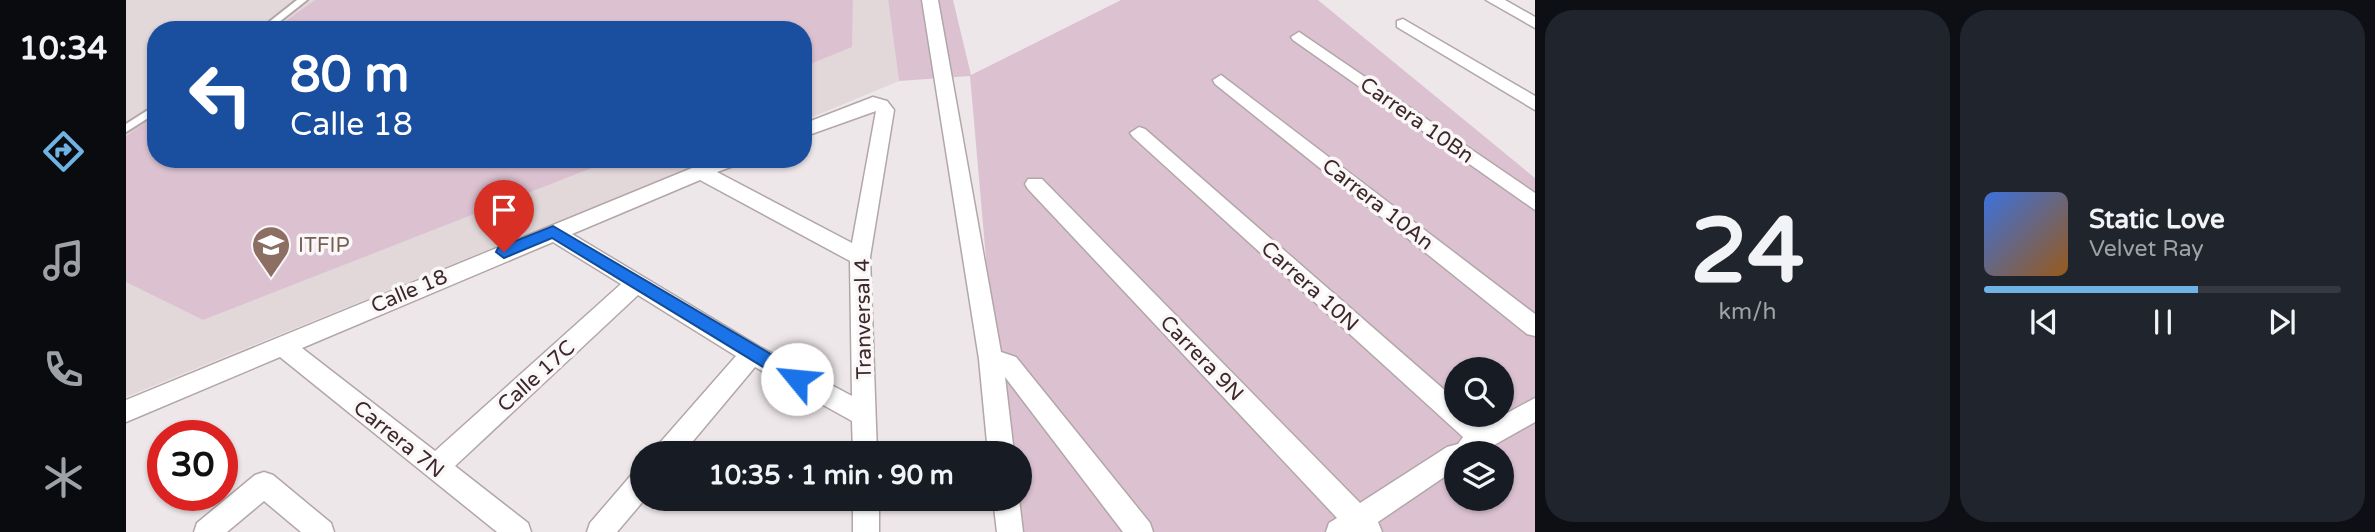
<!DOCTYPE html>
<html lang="es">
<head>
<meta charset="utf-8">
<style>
	:root { --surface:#171b24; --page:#20242c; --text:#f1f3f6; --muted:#9ea1a6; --line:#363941; --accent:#6eb3e4 }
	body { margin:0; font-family:"Varela Round",sans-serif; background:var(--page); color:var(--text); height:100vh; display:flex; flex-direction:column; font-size:26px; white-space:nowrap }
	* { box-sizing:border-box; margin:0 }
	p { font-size:23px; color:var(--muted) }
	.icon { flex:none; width:38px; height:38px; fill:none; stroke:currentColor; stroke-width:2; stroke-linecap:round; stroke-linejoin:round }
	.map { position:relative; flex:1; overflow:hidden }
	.side { display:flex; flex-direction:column; gap:10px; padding:10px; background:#0d0f14; width:840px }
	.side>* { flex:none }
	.guide { position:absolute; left:21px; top:21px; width:665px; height:147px; border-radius:28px; box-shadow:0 2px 5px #0004; background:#1a4fa0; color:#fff; overflow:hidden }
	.buttons { position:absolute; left:1318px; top:357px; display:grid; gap:14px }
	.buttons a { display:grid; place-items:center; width:70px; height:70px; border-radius:50%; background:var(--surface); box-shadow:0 2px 5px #0004; font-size:35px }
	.speed { position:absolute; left:21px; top:420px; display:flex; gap:14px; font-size:35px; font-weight:700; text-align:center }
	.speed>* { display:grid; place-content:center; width:91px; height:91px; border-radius:50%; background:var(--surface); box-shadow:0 2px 5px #0004; line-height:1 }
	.speed .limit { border:10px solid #d22; background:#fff; color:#111 }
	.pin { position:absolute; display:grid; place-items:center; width:60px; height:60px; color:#fff; margin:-72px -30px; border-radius:50% 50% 50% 0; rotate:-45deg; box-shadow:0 0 7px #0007 }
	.pin .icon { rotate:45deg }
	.me { position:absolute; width:77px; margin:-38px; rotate:298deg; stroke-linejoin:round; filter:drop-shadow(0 0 5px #0008) }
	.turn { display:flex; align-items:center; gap:24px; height:147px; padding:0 28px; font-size:32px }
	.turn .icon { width:91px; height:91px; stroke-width:2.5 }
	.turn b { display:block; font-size:49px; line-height:60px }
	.side .widget { flex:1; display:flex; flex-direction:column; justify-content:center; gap:10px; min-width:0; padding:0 24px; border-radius:28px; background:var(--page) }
	.side .dial { align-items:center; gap:0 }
	.dial b { font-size:91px; line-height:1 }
	.song { display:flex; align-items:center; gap:21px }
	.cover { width:84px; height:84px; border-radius:10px; background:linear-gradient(135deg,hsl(220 70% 55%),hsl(30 70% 35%)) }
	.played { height:7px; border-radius:4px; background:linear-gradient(90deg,var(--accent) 60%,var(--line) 60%) }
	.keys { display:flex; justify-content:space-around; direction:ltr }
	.side .tiles { flex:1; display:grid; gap:10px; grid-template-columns:repeat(2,1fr) }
	.trip { position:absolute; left:504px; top:441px; width:402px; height:70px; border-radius:35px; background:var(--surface); box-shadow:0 2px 5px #0004; font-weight:700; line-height:70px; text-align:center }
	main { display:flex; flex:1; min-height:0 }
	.tabs { display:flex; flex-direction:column; width:126px; justify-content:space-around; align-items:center; background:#090b0e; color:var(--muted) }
	.tabs .icon { width:49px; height:49px }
	.tabs .current { color:var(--accent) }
	.tabs b { font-size:32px; color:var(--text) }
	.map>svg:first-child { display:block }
</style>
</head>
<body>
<main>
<nav class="tabs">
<b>10:34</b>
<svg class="icon current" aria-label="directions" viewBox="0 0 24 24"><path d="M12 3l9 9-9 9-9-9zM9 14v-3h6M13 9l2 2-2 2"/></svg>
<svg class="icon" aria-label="music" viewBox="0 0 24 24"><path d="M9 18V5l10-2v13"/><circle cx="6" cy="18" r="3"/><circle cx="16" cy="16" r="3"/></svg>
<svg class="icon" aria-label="phone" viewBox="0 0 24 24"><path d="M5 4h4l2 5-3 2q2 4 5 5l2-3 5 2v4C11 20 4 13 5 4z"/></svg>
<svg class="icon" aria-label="climate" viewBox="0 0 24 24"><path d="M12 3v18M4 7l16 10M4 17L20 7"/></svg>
</nav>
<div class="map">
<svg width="1409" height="532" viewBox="0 0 1409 532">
	<rect width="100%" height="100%" fill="#eee7e9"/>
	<path fill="#e2d8da" d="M0,0H762L773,81L677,121V30H30V159H585L0,397Z"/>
	<g fill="#dcc2d1" fill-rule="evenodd">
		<path d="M189,0H727L726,47L677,67V30H147Z"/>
		<path d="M762,0H827L845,75L995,0H1192L1409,178V532H884L881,499H894V453H877L844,76L773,81ZM1330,369H1376V415H1330ZM1330,453H1376V499H1330Z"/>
		<path d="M30,115V159H489L77,320L0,282V136Z"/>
	</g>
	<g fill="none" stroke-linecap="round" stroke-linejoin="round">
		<defs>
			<g id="lane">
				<path d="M171,0H181L143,30H133Z"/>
				<path d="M30,105V113L0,132V124Z"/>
			</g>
			<g id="street">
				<path d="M796,0H812L875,352L890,357L1024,523L1027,532H997L879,377L888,453H862L853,359Z"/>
				<path d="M1360,0H1379L1409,17V28Z"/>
				<path d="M1277,19L1409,96V110L1271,27V21Z"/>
				<path d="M1173,32L1409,193V210L1167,40L1165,37Z"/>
				<path d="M1095,75L1409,314V336L1401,334L1089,84L1087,80Z"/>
				<path d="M747,97L761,101L768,110L744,257L751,453H727L726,421L629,367L557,453H529L532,445L610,356L512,295L329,466L402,523L405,532H371L154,357L0,422V400L588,159H615L613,164L591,172L726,243L750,111L677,137V124ZM574,180L724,261L726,396L634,347L446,234ZM427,242L495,284L309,451L176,348Z"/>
				<path d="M1013,127L1019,129L1330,400V415H1347L1359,425L1409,398V422L1354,453H1330V469L1252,522L1256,532H1200L1203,523L1211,518L902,189L899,184L902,179H916L1234,503L1321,447L1332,444L1337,437L1007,137L1004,133Z"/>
				<path d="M516,470L519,499L491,532H461L464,523L507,473Z"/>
				<path d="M138,472L147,475L205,523L208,532H175L138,501L101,532H68L71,523L129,475Z"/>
				<rect x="727" y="499" width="26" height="33"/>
				<path d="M867,499H893L897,532H871Z"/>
			</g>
		</defs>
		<use href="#lane" stroke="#b2a6a8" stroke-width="4"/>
		<use href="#street" stroke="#b2a6a8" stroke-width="3"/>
		<use href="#lane" fill="#fff" fill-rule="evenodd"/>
		<use href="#street" fill="#fff" fill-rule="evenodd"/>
	</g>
	<path fill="#1a73e8" stroke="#114b97" stroke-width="2" d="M427,226L677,373L680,379L677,384H665L426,238L378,258L370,252L372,248Z"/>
	<defs>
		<symbol id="university-pin" viewBox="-11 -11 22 30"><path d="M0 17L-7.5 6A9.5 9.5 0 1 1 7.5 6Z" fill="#8d6e63" stroke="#faf7f8"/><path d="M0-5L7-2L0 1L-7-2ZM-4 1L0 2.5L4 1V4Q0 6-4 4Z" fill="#fff"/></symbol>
	</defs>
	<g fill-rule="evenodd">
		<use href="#university-pin" x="123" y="223" width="44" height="60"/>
	</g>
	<g text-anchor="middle" stroke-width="7" stroke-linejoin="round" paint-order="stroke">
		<g font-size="21" fill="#3e2729" stroke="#faf7f8">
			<text transform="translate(1291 120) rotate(35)" y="7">Carrera 10Bn</text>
			<text transform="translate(1252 204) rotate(38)" y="7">Carrera 10An</text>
			<text transform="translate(1184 286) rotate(42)" y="7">Carrera 10N</text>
			<text transform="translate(283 291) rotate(-23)" y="7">Calle 18</text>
			<text transform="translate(737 319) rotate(-91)" y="7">Tranversal 4</text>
			<text transform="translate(1076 358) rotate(46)" y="7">Carrera 9N</text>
			<text transform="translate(410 376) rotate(-42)" y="7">Calle 17C</text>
			<text transform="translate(273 439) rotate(39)" y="7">Carrera 7N</text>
		</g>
		<g font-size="21" fill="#785e54" stroke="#faf7f8" text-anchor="start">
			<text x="172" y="252">ITFIP</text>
		</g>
	</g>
</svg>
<div class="buttons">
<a><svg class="icon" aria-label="search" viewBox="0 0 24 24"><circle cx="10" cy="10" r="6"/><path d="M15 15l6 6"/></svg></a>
<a><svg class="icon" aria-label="layers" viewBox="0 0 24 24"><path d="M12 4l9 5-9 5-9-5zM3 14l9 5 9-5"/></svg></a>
</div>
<div class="speed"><div class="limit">30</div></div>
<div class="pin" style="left:378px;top:252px;background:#d93025"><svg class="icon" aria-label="arrive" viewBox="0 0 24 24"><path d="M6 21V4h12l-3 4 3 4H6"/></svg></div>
<svg class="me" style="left:671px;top:379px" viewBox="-20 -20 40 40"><circle r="19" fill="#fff"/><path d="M0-13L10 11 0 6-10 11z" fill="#1a73e8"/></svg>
<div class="trip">10:35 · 1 min · 90 m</div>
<div class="guide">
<div class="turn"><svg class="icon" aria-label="left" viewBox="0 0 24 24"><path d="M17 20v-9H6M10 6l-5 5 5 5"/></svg><div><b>80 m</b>Calle 18</div></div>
</div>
</div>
<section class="side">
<div class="tiles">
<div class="widget dial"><b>24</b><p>km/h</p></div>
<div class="widget">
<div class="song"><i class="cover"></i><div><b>Static Love</b><p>Velvet Ray</p></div></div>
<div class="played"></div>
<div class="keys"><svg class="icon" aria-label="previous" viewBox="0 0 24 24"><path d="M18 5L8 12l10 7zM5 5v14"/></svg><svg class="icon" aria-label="pause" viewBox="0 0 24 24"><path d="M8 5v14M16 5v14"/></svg><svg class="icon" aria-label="next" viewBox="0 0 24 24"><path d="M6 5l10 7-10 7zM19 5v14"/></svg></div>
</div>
</div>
</section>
</main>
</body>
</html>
